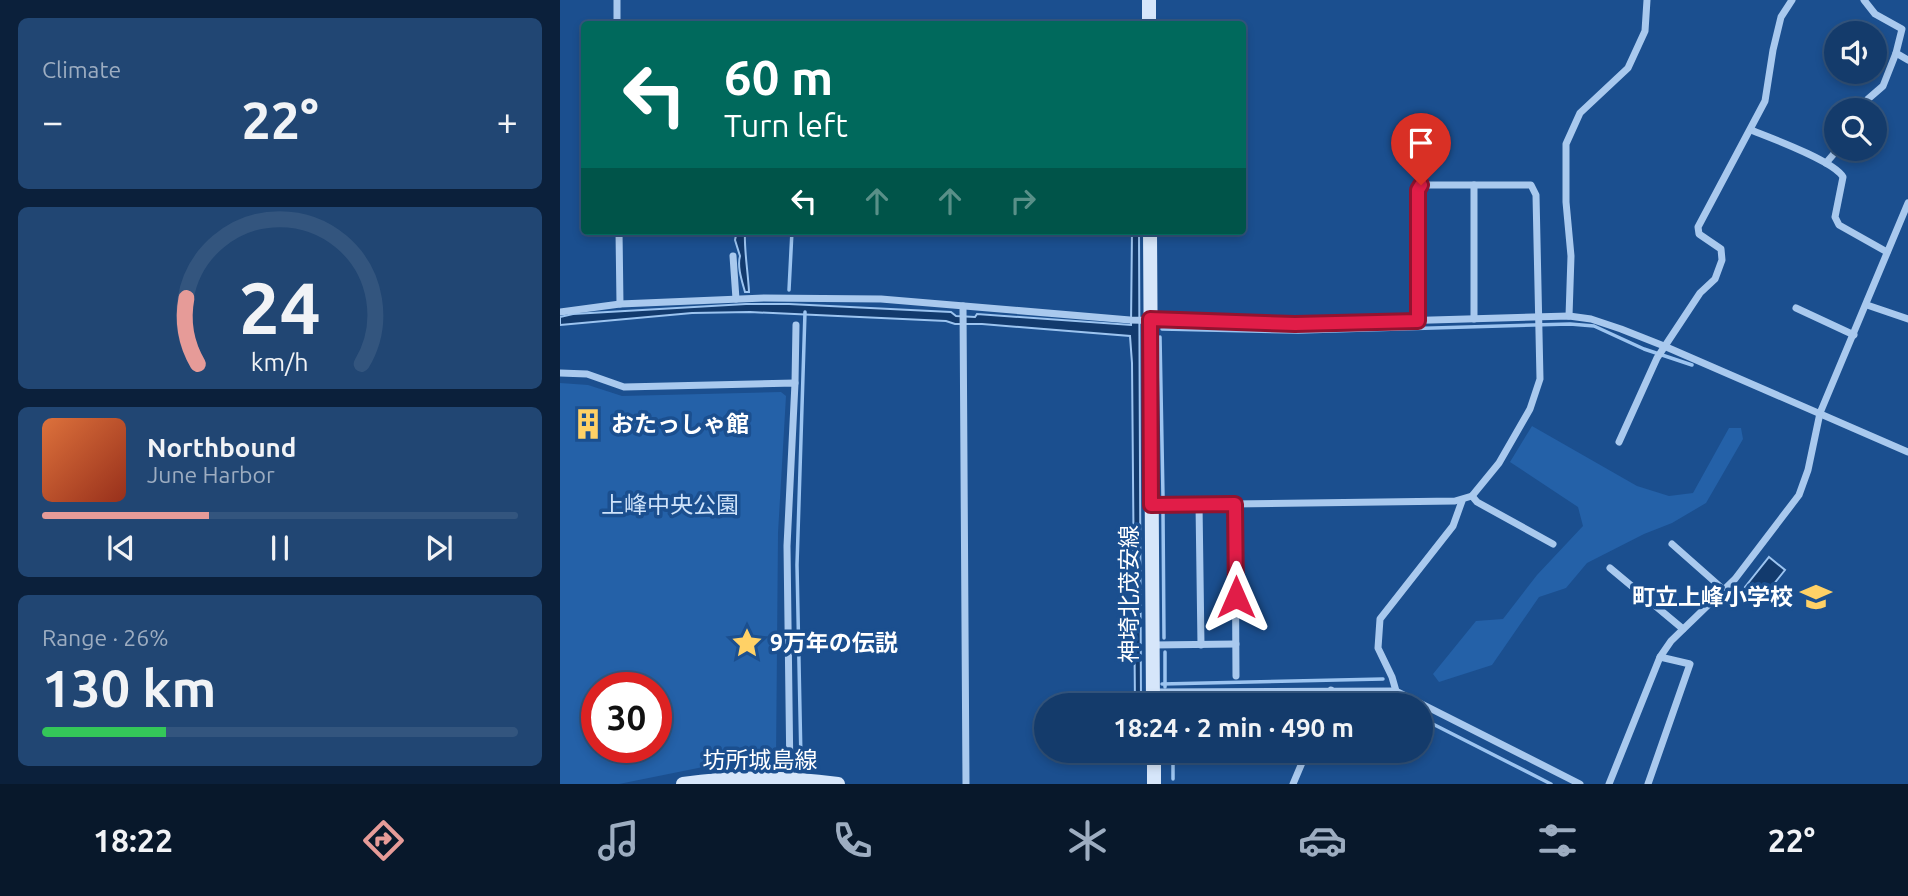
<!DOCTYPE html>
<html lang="en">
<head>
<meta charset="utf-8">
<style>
	:root { --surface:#143b6b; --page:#214673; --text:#f1f3f6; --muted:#9dadc1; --line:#33557e; --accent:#e69b98 }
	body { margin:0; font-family:Ubuntu,"Noto Sans JP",sans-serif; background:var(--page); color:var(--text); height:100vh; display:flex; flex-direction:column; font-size:26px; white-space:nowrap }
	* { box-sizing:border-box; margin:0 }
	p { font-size:23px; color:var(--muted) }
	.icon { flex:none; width:38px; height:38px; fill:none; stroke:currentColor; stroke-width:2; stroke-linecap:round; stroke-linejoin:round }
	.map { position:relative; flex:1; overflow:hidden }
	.side { display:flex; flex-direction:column; gap:18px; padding:18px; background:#0b203b; width:560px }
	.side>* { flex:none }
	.hud { position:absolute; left:21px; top:21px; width:665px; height:214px; border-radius:7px; box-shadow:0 4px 10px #0003,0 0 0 2px var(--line); background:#00695c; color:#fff; overflow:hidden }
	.controls { position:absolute; left:1264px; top:21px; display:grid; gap:14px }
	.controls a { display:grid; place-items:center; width:63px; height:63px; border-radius:50%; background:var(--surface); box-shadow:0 4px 10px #0003,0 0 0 2px var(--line); font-size:35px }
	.speed { position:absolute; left:21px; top:672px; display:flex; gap:14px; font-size:35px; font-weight:700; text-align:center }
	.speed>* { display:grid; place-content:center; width:91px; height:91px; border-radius:50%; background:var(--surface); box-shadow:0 4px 10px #0003,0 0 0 2px var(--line); line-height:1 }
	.speed .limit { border:10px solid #d22; background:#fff; color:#111 }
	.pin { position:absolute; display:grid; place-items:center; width:60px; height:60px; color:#fff; margin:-72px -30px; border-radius:50% 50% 50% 0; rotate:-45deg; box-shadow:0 0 7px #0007 }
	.pin .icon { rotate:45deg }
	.me { position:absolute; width:77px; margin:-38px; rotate:0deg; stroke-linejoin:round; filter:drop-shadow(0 0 5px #0008) }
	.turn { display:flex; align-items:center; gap:24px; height:147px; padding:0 28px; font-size:32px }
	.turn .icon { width:91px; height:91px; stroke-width:2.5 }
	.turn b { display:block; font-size:49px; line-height:60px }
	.lanes { display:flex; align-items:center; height:66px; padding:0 28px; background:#0003; justify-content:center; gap:35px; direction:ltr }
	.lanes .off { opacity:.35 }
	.big { font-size:52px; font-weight:700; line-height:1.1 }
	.side .widget { flex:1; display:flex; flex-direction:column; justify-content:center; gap:10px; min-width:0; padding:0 24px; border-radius:10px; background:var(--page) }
	.side .dial { align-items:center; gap:0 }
	.dial svg { height:182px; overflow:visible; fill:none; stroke:var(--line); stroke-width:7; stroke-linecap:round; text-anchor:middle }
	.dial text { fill:var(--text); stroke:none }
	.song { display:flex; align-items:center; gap:21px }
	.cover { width:84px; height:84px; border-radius:10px; background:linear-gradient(135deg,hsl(20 70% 55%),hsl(10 70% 35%)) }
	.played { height:7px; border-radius:4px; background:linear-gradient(90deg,var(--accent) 35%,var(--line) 35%) }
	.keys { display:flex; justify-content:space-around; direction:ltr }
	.heat { display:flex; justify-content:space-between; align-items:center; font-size:38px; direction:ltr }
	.charge { height:10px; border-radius:5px; background:linear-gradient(90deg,#34c759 26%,var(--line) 0) }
	.trip { position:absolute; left:474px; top:693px; width:399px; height:70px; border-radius:35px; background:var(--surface); box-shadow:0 4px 10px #0003,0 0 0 2px var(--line); font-weight:700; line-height:70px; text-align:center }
	.dock { display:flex; height:112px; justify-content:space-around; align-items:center; background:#08182b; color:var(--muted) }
	.dock .icon { width:49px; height:49px }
	.dock .active { color:var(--accent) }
	.dock b { font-size:32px; color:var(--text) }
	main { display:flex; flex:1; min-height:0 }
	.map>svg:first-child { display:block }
</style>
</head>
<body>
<main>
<section class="side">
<div class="widget"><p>Climate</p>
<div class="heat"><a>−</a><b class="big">22°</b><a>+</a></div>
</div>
<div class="widget dial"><svg viewBox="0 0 100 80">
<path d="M14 69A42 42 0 1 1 86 69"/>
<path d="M14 69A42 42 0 0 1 9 40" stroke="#e69b98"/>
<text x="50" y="56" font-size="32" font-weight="700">24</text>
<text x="50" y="72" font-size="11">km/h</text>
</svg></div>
<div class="widget">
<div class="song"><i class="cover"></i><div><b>Northbound</b><p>June Harbor</p></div></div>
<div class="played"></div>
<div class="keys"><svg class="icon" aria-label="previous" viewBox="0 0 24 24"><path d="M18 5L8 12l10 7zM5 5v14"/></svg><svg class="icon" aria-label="pause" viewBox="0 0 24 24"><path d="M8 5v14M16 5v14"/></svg><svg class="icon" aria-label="next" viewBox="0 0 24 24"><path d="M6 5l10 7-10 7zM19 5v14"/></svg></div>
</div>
<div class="widget"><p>Range · 26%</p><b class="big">130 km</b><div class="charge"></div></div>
</section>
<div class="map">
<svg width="1348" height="784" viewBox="0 0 1348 784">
	<rect width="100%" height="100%" fill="#1b4f8f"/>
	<g fill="#2461a8" fill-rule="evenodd">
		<path d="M0,383L28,385L62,396L221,392L226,396L218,533L216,759L212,763L181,762L143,767L59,784H0ZM37,688H96V747H37Z"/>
		<path d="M972,426L1077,486L1109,496L1133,493L1169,428H1181L1183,439L1146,503L1112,523L1084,534L1027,563L1006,588L979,597L932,665L879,682L873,674L916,621L943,619L977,575L1023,526L1018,507L950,462Z"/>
	</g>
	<g fill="#123a6d" stroke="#9cc4f0" stroke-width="2">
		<path d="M177,231H185C184,251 188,271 189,292H185C182,281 177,267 180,256L175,240Z"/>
		<path d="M572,231H579L581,705H575L572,363L570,336L422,324H395L386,321L190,312L132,313L0,325V317L13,314L186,304H229L391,312L396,316L415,317L417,314L571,325Z"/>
		<path d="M1209,557L1225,570L1201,600L1185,587Z"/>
	</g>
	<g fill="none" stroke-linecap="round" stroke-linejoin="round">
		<g stroke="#9cc4f0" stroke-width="3.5">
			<path d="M229,290L232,231"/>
			<path d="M602,329L738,332L1010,324L1034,326L1084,349L1132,365"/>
			<path d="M600,337L603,497"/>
			<path d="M603,513L604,638"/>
			<path d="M605,652V687"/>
			<path d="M602,684L823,679"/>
			<path d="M605,697V705"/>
			<path d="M861,718L991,784"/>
			<path d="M613,751V779"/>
			<path d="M241,761L237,565L245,312"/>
		</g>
		<g stroke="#a9c9ee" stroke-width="7">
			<path d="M57,0V24"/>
			<path d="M1304,0L1315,14L1342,29L1336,53L1348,60"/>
			<path d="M1301,110L1308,99L1323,86L1336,53"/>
			<path d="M1191,130C1211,138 1274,161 1283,177L1275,217L1279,225L1327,252"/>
			<path d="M1266,163L1278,149"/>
			<path d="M914,185V319"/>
			<path d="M59,231L60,304"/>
			<path d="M173,256L176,299"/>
			<path d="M1307,305L1348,319"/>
			<path d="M403,306L406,784"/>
			<path d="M1236,308L1294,335"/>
			<path d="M0,312L60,304L204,298L321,299L570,320L735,324L1009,316L1031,319L1061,329L1104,346L1348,452"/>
			<path d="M1009,316L1011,256L1006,202V144L1020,113L1068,68L1085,31L1087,0"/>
			<path d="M0,373L27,374L64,387L235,383L227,546L230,778"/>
			<path d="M235,383L236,325"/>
			<path d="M1059,442L1097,358L1140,293L1155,279L1162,260L1161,249L1139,234L1138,227L1205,101L1213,50L1221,17L1232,0"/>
			<path d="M912,496L917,502L993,544"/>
			<path d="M639,504L641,645"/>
			<path d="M675,504L676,676"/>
			<path d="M592,505L895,501L912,496L939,463L970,409L980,379L976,195L971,185H861L857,190L858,321"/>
			<path d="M1112,544L1164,590"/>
			<path d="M1050,568L1123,629"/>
			<path d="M593,645L676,644"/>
			<path d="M836,691L832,677L818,648L820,619L893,526L902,501"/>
			<path d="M593,692L836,691L1020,784"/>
			<path d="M765,705L771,690"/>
			<path d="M733,784L747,751"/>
			<path d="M1049,784L1100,657L1111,641L1175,579L1239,495L1248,470L1260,413L1348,203"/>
			<path d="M1088,784L1130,664L1100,657"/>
		</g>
		<g stroke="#d6e6fa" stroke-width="14">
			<path d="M589,0V24"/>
			<path d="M590,231L593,705"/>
			<path d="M594,751V784"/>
			<path d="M123,784C175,776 225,777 278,784"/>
		</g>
	</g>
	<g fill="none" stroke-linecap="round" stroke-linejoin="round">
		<defs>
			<path id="route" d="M676,597L675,504L591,505L590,319L735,324L858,321V190L861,185"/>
		</defs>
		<use href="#route" stroke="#92132f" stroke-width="18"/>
		<use href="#route" stroke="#e11d48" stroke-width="12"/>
	</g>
	<defs>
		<symbol id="building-bare" viewBox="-9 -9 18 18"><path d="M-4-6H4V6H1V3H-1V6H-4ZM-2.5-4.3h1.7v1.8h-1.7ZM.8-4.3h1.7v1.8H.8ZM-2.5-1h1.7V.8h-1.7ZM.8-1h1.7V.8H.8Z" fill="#ffd166" stroke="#1b4f8f" stroke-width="2.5" paint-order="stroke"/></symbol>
		<symbol id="school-bare" viewBox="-9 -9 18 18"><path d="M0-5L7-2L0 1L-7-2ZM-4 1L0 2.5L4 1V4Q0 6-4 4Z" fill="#ffd166" stroke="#1b4f8f" stroke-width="2.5" paint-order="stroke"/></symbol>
		<symbol id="sight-bare" viewBox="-9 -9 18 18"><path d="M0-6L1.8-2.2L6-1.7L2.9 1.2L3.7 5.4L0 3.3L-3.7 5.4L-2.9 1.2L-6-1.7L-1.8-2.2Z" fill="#ffd166" stroke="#1b4f8f" stroke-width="2.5" paint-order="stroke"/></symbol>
	</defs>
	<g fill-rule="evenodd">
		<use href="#building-bare" x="6" y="402" width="44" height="44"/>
		<use href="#school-bare" x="1234" y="575" width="44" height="44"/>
		<use href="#sight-bare" x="165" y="621" width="44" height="44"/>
	</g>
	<g text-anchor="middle" stroke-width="7" stroke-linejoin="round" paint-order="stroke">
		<g font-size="23" font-weight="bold" fill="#fff" stroke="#1b4f8f" text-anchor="start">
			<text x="51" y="432">おたっしゃ館</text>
			<text x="1233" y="605" text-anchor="end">町立上峰小学校</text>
			<text x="210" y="651">9万年の伝説</text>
		</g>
		<g font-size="23" fill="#cfe3fa" stroke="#1b4f8f">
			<text x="110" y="513">上峰中央公園</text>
		</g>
		<g font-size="23" fill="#fff" stroke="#1b4f8f">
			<text transform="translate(569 594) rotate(-90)" y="8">神埼北茂安線</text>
			<text x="200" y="768">坊所城島線</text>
		</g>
	</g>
</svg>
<div class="controls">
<a><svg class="icon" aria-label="sound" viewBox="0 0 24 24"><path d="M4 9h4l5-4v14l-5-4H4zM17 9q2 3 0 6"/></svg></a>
<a><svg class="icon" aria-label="search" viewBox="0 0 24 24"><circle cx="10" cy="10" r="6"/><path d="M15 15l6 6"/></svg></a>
</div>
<div class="speed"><div class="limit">30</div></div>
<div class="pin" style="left:861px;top:185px;background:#d93025"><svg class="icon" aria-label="arrive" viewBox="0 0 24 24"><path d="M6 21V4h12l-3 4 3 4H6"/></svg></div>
<svg class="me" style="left:676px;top:597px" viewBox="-20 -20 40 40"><path d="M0-17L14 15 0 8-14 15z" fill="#e11d48" stroke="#fff" stroke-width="4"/></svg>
<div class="trip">18:24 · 2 min · 490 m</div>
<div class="hud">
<div class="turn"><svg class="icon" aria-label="left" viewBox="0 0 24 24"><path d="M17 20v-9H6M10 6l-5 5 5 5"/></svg><div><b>60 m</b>Turn left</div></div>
<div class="lanes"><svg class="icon" aria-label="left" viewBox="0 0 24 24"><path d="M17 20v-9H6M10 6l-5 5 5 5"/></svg><svg class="icon off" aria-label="ahead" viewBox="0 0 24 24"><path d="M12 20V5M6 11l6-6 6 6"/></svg><svg class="icon off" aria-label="ahead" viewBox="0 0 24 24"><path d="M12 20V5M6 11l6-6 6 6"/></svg><svg class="icon off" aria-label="right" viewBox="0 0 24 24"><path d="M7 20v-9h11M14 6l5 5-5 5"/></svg></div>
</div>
</div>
</main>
<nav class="dock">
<b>18:22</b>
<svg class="icon active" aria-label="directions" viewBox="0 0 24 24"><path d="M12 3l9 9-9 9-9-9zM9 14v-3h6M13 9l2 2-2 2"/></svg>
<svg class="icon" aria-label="music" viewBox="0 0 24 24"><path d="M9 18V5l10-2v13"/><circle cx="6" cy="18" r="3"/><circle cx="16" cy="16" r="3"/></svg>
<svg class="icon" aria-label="phone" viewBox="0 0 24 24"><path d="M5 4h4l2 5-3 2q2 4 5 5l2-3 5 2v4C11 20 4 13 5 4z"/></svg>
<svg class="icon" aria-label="climate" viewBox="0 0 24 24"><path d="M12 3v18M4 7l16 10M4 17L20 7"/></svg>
<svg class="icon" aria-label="car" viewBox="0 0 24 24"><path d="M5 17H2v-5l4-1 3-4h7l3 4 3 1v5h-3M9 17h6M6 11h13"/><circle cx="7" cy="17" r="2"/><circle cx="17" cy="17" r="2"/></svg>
<svg class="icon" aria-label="filters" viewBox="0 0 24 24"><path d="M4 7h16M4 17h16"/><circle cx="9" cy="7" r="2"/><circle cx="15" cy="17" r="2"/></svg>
<b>22°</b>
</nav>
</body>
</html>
